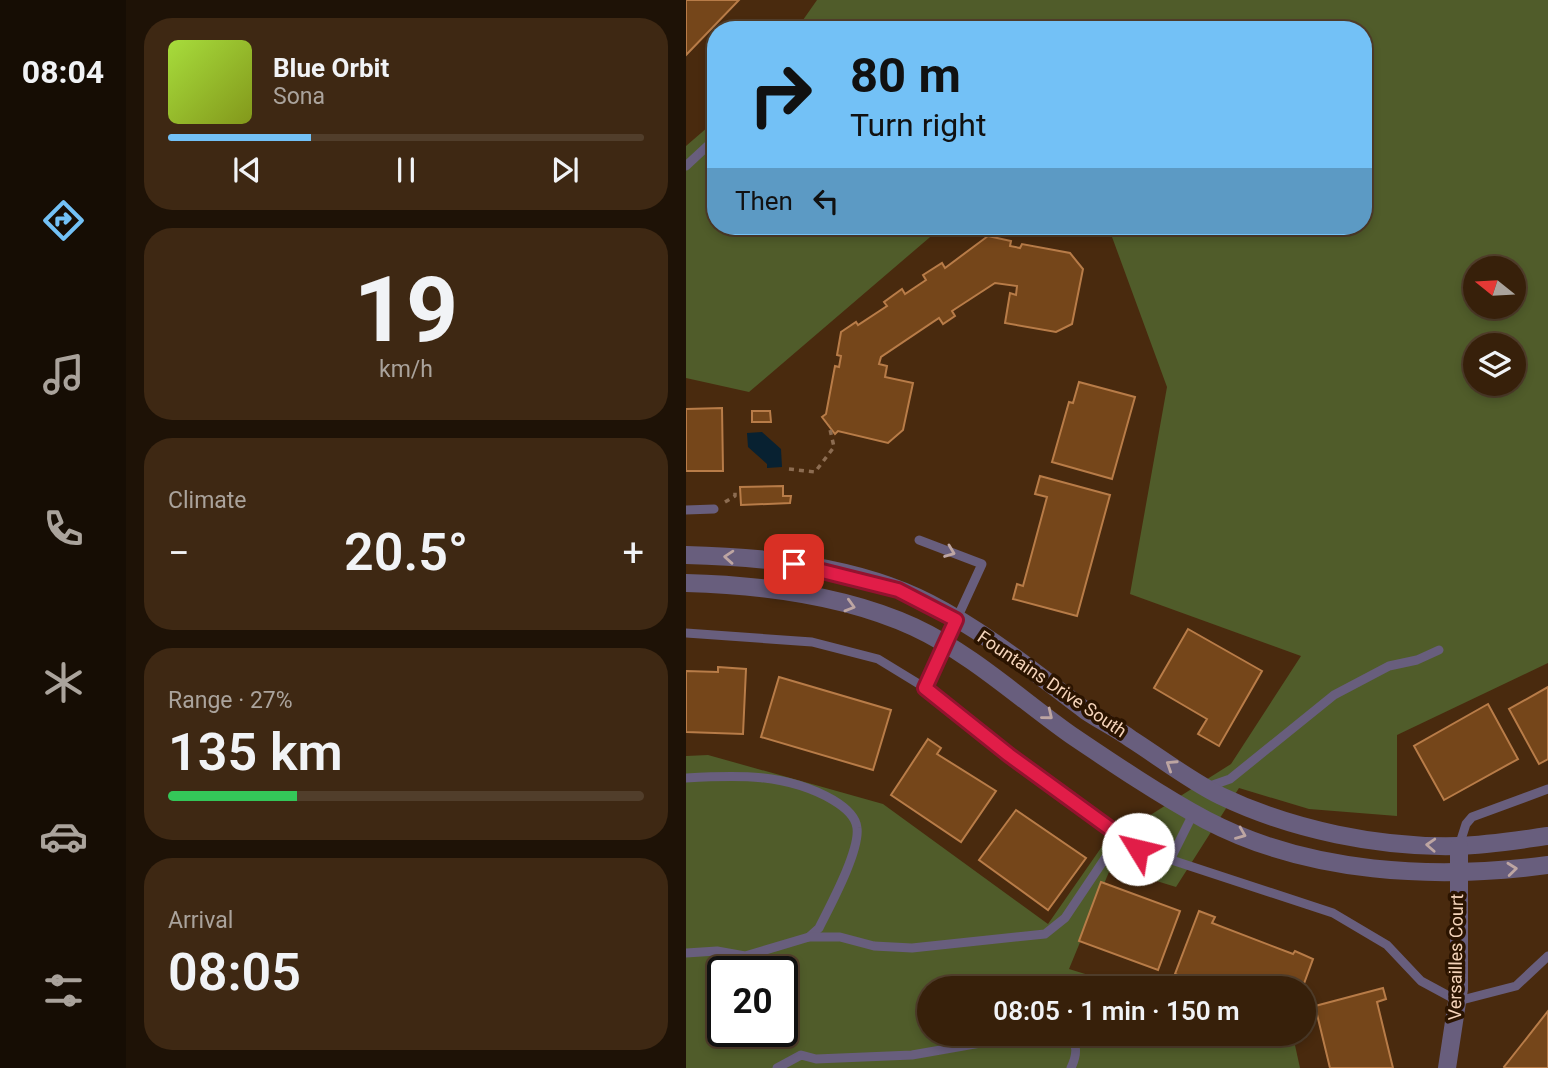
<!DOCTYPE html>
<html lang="en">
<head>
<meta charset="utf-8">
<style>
	:root { --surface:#37200a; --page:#3e2813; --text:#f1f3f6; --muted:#aaa39c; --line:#513e2b; --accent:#73c1f6 }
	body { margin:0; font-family:Roboto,sans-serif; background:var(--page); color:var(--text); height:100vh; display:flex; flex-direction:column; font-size:26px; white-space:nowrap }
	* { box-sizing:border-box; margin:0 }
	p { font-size:23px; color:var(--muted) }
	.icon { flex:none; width:38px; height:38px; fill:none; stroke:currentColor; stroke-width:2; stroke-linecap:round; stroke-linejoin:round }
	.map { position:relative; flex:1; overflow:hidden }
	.details { display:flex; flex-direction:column; gap:18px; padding:18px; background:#1e1206; width:560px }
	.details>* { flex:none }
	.top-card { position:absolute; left:21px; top:21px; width:665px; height:214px; border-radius:28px; box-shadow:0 4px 10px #0003,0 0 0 2px var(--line); background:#73c1f6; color:#111; overflow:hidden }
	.needle { width:46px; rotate:288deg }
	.fabs { position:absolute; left:777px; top:256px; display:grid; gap:14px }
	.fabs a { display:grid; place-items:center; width:63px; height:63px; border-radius:50%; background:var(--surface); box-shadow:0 4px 10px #0003,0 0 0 2px var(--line); font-size:35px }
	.speed { position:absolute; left:21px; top:956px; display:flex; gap:14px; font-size:35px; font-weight:700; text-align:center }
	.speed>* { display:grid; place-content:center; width:91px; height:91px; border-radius:50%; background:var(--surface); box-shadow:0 4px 10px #0003,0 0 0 2px var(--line); line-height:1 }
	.speed .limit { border:4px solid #111; border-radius:10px; background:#fff; color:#111 }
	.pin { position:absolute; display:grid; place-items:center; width:60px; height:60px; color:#fff; margin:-30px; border-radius:14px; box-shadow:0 4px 10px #0006 }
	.me { position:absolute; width:77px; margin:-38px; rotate:306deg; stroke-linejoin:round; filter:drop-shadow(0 0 5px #0008) }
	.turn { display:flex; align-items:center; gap:24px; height:147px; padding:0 28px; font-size:32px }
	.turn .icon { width:91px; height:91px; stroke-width:2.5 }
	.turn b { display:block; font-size:49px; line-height:60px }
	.then { display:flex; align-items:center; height:66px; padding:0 28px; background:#0003; gap:14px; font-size:26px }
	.big { font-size:52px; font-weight:600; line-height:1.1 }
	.details .card { flex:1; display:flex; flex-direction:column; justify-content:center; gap:10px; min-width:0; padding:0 24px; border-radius:28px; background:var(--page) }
	.details .dial { align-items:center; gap:0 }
	.dial b { font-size:91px; line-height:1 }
	.song { display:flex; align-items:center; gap:21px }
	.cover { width:84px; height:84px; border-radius:10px; background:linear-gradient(135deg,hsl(80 70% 55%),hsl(70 70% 35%)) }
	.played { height:7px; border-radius:4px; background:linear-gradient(90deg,var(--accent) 30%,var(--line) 30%) }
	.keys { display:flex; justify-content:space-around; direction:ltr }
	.heat { display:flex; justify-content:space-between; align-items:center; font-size:38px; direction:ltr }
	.charge { height:10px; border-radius:5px; background:linear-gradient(90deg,#34c759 27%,var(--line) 0) }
	.trip { position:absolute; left:231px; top:976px; width:399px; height:70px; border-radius:35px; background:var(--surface); box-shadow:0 4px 10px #0003,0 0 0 2px var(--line); font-weight:600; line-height:70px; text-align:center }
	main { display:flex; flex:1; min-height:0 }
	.menu { display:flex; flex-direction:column; width:126px; justify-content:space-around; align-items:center; background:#160d04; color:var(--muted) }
	.menu .icon { width:49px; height:49px }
	.menu .current { color:var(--accent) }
	.menu b { font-size:32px; color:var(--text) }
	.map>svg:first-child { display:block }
</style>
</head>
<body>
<main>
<nav class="menu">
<b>08:04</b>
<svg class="icon current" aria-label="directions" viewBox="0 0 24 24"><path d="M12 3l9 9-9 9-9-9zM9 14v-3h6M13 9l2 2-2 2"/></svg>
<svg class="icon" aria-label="music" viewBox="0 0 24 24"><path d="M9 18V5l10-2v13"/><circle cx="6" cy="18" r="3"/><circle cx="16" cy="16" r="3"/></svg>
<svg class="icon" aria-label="phone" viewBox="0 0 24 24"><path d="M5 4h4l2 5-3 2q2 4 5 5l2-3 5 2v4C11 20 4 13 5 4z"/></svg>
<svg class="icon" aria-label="climate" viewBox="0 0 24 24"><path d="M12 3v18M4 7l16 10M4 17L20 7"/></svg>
<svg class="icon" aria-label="car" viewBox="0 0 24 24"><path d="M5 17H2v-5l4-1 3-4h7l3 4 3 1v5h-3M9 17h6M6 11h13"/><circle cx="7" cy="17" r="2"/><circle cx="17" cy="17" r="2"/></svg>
<svg class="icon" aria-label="filters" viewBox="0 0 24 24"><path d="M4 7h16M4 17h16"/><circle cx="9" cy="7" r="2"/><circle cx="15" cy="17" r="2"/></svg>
</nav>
<section class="details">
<div class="card">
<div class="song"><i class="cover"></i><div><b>Blue Orbit</b><p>Sona</p></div></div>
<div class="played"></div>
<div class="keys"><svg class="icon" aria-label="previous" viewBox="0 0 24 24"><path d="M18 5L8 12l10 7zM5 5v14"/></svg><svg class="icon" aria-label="pause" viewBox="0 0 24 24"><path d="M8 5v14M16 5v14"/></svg><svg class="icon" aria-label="next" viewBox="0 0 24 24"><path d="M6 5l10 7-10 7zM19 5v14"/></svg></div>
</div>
<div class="card dial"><b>19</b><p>km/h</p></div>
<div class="card"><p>Climate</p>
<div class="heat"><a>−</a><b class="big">20.5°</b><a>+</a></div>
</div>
<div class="card"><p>Range · 27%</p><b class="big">135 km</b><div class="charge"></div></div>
<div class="card"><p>Arrival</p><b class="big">08:05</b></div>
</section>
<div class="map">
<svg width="862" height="1068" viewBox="0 0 862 1068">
	<rect width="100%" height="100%" fill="#492a0e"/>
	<g fill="#505c2a" fill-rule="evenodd">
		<path d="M131,0H862V663L711,735V816L623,809L553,788L490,887L425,867L383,969L448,989H243V1034H600L607,1036L614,1068H0V756L22,755L197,804L362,924L417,845L545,764L615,656L444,594L481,387L422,226H677V30H110ZM789,268H828V306H789ZM789,345H828V383H789ZM37,971H96V1031H37Z"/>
		<path d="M30,120V226H257L63,392L0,378V146Z"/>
	</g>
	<path fill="#082131" d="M76,432L95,449L96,467L81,468V464L62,447L61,433Z"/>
	<g fill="#75461a" stroke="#b87c48" stroke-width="2">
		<path d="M0,0H53L0,55Z"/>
		<path d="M302,236L325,241L324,246L334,248L336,244L384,253L397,269L386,324L370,332L319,323L324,293L330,295L331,286L309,283L266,311L269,316L257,324L253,318L195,357L193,364L201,366L199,377L227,383L217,430L202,443L152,431L149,434L136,417L140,414L149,366L153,367L155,356L151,355L155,332L170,322L172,325L201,306L198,302L216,289L219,294L240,280L237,275L256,263L259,268Z"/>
		<path d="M393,382L449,397L426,479L366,462L383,402L387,403Z"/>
		<path d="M36,408L37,471H0V409Z"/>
		<path d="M66,411H84L85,422H66Z"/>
		<path d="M354,476L424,495L391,616L327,599L331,584L337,586L361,497L349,494Z"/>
		<path d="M97,486V496H105L104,503L55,505L54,487Z"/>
		<path d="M502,629L576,671L533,746L512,734L521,719L468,688Z"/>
		<path d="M32,667L60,669L57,734L0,732V671L32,672Z"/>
		<path d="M93,677L205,710L187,770L75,737Z"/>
		<path d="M862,687V759L853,764L823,709Z"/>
		<path d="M802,704L832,759L758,800L728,746Z"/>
		<path d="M242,739L255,748L251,754L310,791L275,842L205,795Z"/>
		<path d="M330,810L400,858L362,910L293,860Z"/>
		<path d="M415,882L494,911L472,970L393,941Z"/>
		<path d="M513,911L529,917L526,923L607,954L609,951L627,959L616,989H529L489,974Z"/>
		<path d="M697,988L700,999L691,1002L707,1068H644L629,1006Z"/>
		<path d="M862,1011V1068H819L818,1067Z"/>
	</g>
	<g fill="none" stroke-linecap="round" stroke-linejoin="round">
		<g stroke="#8c6c51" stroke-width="3.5" stroke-dasharray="5 5" stroke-linecap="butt">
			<path d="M103,469L129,472L148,447L143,425"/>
			<path d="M39,502L49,496V491"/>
		</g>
		<g stroke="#685e7d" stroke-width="9">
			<path d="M0,166L30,138"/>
			<path d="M0,510L28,509"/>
			<path d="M233,540L296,564L239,688"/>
			<path d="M0,633L126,642L192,659L246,692L323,755L452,849L647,913L701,945L735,981L772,1001L830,986L862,956"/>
			<path d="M0,778C52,775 100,773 147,800C157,806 170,816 171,828C174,851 144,906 133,928L123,937"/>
			<path d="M521,787L544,779L648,695L703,666L731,660L753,650"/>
			<path d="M773,846L780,824L786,817L862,789"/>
			<path d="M484,860L508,812"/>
			<path d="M0,953L31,951L59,956L123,937H154L188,946L226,948L359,934L379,918L434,836"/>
			<path d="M381,1034C393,1043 391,1055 385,1068"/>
			<path d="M91,1068L115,1055L130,1059L226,1055L346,1034"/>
		</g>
		<g stroke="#685e7d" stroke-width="18">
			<path d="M0,555C80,557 171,566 243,603C300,632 349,673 400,711C415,721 431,729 445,739C475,758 504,781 535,796C606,830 694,848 772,846C802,845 833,840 862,836"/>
			<path d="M0,583C76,585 158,595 228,627C286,654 334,699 385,735C428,764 474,795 520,820C623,874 749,880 862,865"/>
			<path d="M761,1068L773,989V846"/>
		</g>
	</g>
	<defs><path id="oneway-chevron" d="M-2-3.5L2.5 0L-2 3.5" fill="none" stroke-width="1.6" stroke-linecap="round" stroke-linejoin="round" transform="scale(1.75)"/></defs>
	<g stroke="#bda5a2">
		<use href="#oneway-chevron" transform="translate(264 552) rotate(21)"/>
		<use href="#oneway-chevron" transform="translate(43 557) rotate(-176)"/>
		<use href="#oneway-chevron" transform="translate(164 606) rotate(16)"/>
		<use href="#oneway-chevron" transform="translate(362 715) rotate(39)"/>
		<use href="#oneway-chevron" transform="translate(485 765) rotate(-147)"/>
		<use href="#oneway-chevron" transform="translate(555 834) rotate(22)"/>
		<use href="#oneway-chevron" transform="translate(745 845) rotate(-177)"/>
		<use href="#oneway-chevron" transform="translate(826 869) rotate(-6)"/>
	</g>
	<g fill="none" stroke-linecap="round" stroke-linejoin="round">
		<defs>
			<path id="route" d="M108,564L212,590L270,620L239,688L323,755L452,849"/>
		</defs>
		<use href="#route" stroke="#92132f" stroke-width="18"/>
		<use href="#route" stroke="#e11d48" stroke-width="12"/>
	</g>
	<g text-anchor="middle" stroke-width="7" stroke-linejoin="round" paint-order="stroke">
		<g font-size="18" fill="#f5d4ba" stroke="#2b1400">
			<text transform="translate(366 684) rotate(34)" y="6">Fountains Drive South</text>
			<text transform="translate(770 957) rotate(-89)" y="6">Versailles Court</text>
		</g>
	</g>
</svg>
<div class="fabs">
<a><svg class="needle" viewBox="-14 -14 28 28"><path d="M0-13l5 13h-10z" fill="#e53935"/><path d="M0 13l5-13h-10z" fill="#aaa39c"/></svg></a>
<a><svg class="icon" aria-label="layers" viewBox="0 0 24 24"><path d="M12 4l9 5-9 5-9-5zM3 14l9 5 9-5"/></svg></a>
</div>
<div class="speed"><div class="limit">20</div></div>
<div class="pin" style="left:108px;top:564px;background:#d93025"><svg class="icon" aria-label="arrive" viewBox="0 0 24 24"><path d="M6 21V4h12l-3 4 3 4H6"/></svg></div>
<svg class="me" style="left:452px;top:849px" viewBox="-20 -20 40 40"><circle r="19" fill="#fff"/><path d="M0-13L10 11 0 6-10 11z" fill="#e11d48"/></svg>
<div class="trip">08:05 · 1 min · 150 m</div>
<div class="top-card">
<div class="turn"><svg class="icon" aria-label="right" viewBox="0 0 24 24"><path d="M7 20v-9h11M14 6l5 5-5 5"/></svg><div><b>80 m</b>Turn right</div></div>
<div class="then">Then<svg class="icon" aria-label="left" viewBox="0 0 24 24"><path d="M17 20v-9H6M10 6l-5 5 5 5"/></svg></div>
</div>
</div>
</main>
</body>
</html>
